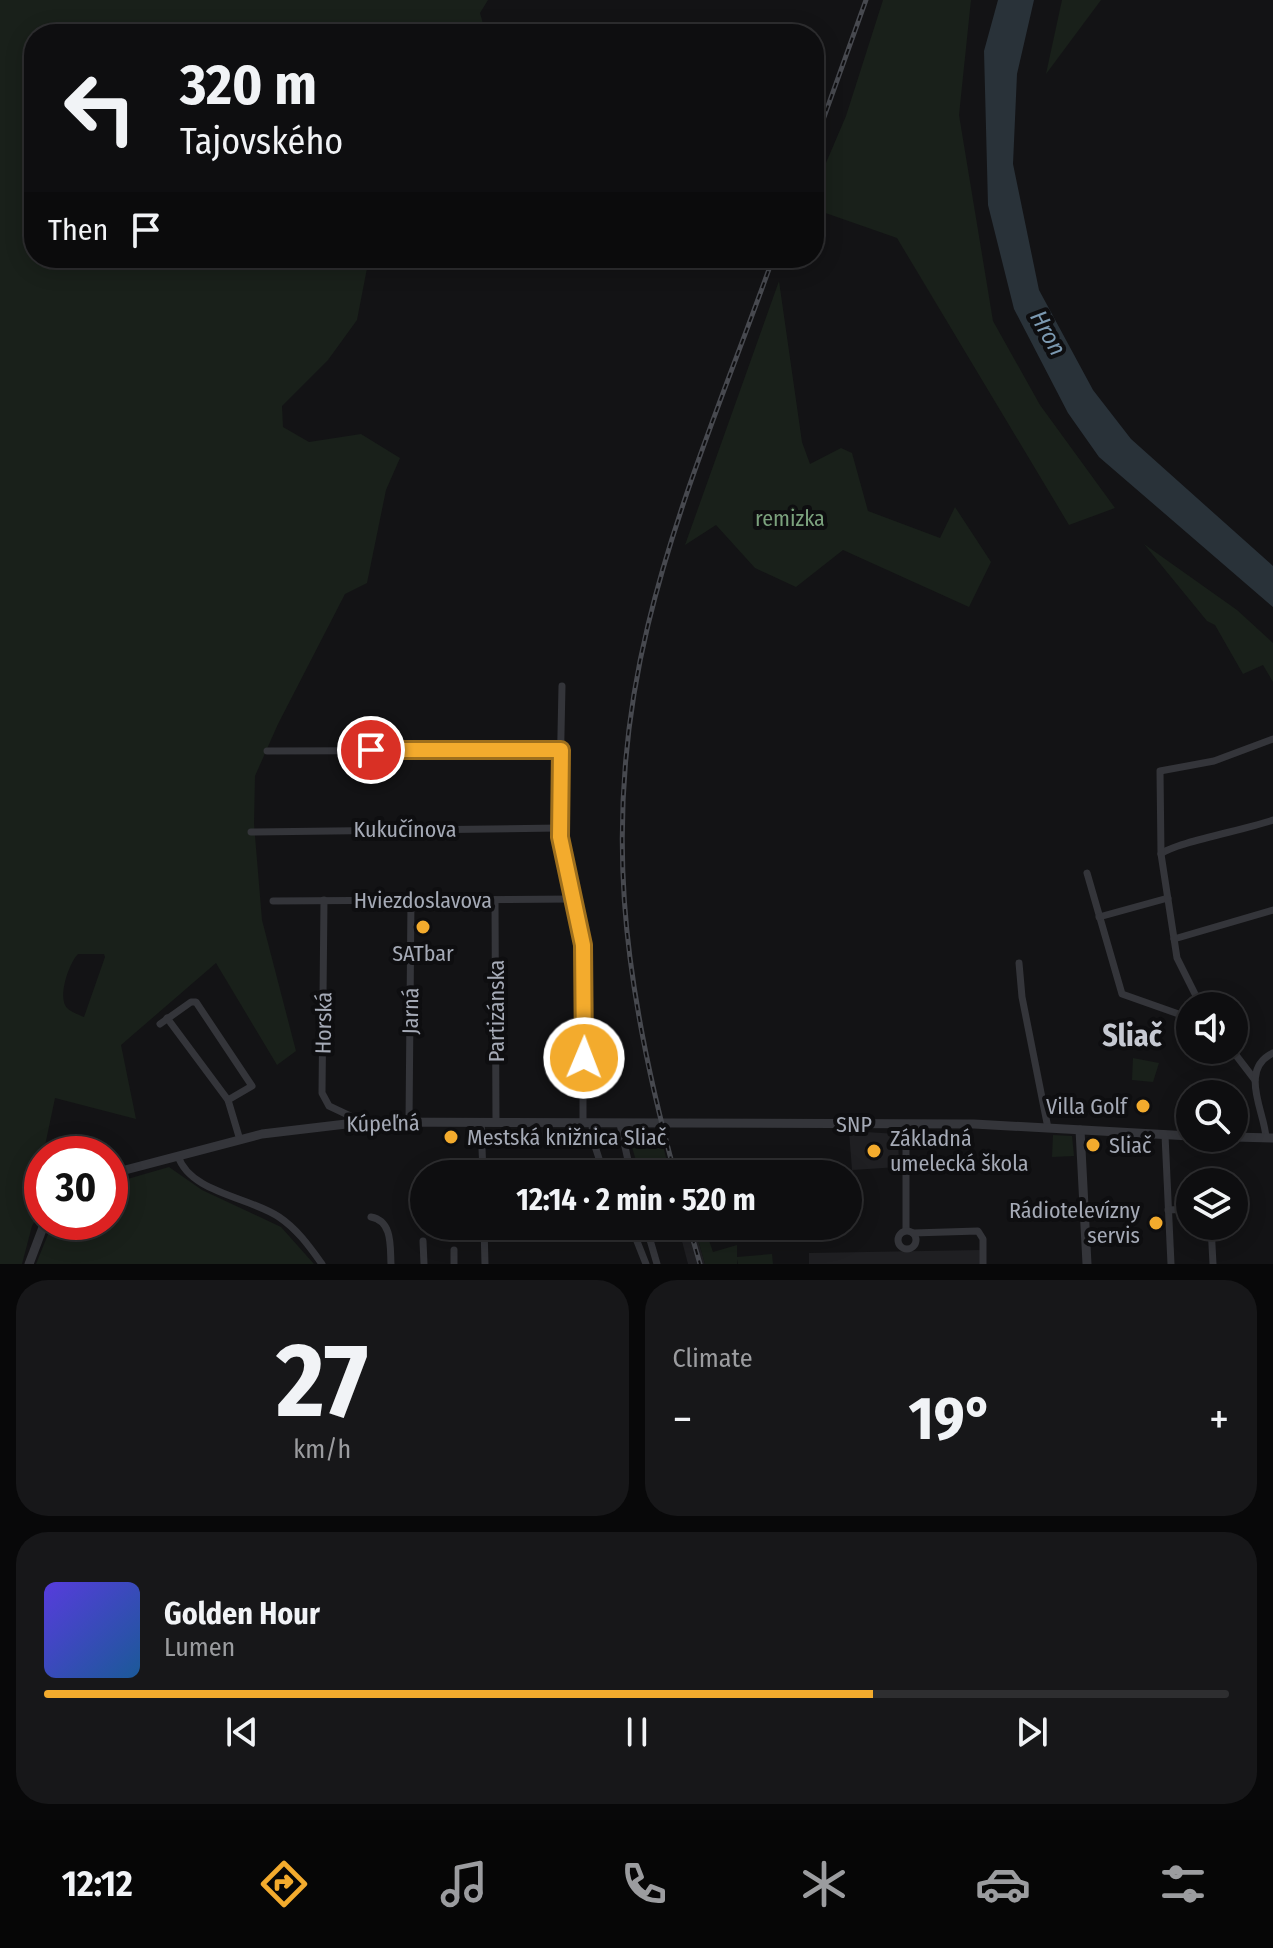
<!DOCTYPE html>
<html lang="en">
<head>
<meta charset="utf-8">
<style>
	:root { --surface:#0e0e10; --page:#171719; --text:#f1f3f6; --muted:#9b9c9f; --line:#2e2e30; --accent:#f3ab2d }
	body { margin:0; font-family:"Fira Sans Condensed",sans-serif; background:var(--page); color:var(--text); height:100vh; display:flex; flex-direction:column; font-size:30px; white-space:nowrap }
	* { box-sizing:border-box; margin:0 }
	p { font-size:26px; color:var(--muted) }
	.icon { flex:none; width:44px; height:44px; fill:none; stroke:currentColor; stroke-width:2; stroke-linecap:round; stroke-linejoin:round }
	.map { position:relative; height:1264px; overflow:hidden }
	.panel { display:flex; flex-direction:column; gap:16px; padding:16px; background:#080809; flex:1 }
	.panel>* { flex:none }
	.guide { position:absolute; left:24px; top:24px; width:800px; height:244px; border-radius:32px; box-shadow:0 4px 20px #0003,0 0 0 2px var(--line); background:#0e0e10; color:var(--text); overflow:hidden }
	.tools { position:absolute; left:1176px; top:992px; display:grid; gap:16px }
	.tools a { display:grid; place-items:center; width:72px; height:72px; border-radius:50%; background:var(--surface); box-shadow:0 4px 20px #0003,0 0 0 2px var(--line); font-size:40px }
	.speed { position:absolute; left:24px; top:1136px; display:flex; gap:16px; font-size:40px; font-weight:700; text-align:center }
	.speed>* { display:grid; place-content:center; width:104px; height:104px; border-radius:50%; background:var(--surface); box-shadow:0 4px 20px #0003,0 0 0 2px var(--line); line-height:1 }
	.speed .limit { border:12px solid #d22; background:#fff; color:#111 }
	.pin { position:absolute; display:grid; place-items:center; width:68px; height:68px; color:#fff; margin:-34px; border:4px solid #fff; border-radius:50%; box-shadow:0 2px 8px #0007 }
	.me { position:absolute; width:88px; margin:-44px; rotate:1deg; stroke-linejoin:round; filter:drop-shadow(0 0 6px #0008) }
	.turn { display:flex; align-items:center; gap:28px; height:168px; padding:0 24px; font-size:36px }
	.turn .icon { width:104px; height:104px; stroke-width:2.5 }
	.turn b { display:block; font-size:56px; line-height:68px }
	.then { display:flex; align-items:center; height:76px; padding:0 24px; background:#0003; gap:16px; font-size:30px }
	.big { font-size:60px; font-weight:700; line-height:1.1 }
	.panel .card { flex:1; display:flex; flex-direction:column; justify-content:center; gap:12px; min-width:0; padding:0 28px; border-radius:32px; background:var(--page) }
	.panel .dial { align-items:center; gap:0 }
	.dial b { font-size:104px; line-height:1 }
	.song { display:flex; align-items:center; gap:24px }
	.cover { width:96px; height:96px; border-radius:12px; background:linear-gradient(135deg,hsl(250 70% 55%),hsl(210 70% 35%)) }
	.played { height:8px; border-radius:4px; background:linear-gradient(90deg,var(--accent) 70%,var(--line) 70%) }
	.keys { display:flex; justify-content:space-around; direction:ltr }
	.heat { display:flex; justify-content:space-between; align-items:center; font-size:44px; direction:ltr }
	.panel .tiles { flex:1; display:grid; gap:16px; grid-template-columns:1fr 1fr }
	.card:last-child { grid-column:span 2 }
	.trip { position:absolute; left:410px; top:1160px; width:452px; height:80px; border-radius:40px; background:var(--surface); box-shadow:0 4px 20px #0003,0 0 0 2px var(--line); font-weight:700; line-height:80px; text-align:center }
	.menu { display:flex; height:128px; justify-content:space-around; align-items:center; background:#060606; color:var(--muted) }
	.menu .icon { width:56px; height:56px }
	.menu .selected { color:var(--accent) }
	.menu b { font-size:36px; color:var(--text) }
	.map>svg:first-child { display:block }
</style>
</head>
<body>
<div class="map">
<svg width="1273" height="1264" viewBox="0 0 1273 1264">
	<rect width="100%" height="100%" fill="#131315"/>
	<g fill="#1f1f22">
		<path d="M849,1131L898,1134L899,1167L852,1170Z"/>
		<path d="M678,1226H694L705,1264H688Z"/>
		<path d="M981,1250V1264H809V1253Z"/>
	</g>
	<g fill="#19201a" fill-rule="evenodd">
		<path d="M0,0H488L480,13L486,34H34V258H369L357,320L328,360L282,406L283,427L309,442L361,434L400,458L386,490L367,583L345,594L278,724L255,776L254,824L262,920L296,1051L277,1065L216,963L121,1045L136,1119L55,1098L39,1174L42,1209L32,1226L22,1264H0ZM78,954H104L105,957L84,1017C79,1015 71,1012 67,1008C57,998 69,963 78,954Z"/>
		<path d="M883,0H971L959,115L993,321L1040,405L1115,508L1069,525L897,238L814,209V191L846,116Z"/>
		<path d="M1062,0H1101L1046,74Z"/>
		<path d="M779,281L802,442L810,464L841,448L852,453L868,511L940,538L955,507L991,562L969,607L843,550L796,587L755,568L716,525L685,545Z"/>
		<path d="M1144,544L1237,610L1273,643V682L1263,665L1243,674L1215,625L1207,621Z"/>
		<path d="M1133,1058L1159,1063L1153,1082L1132,1080Z"/>
		<path d="M635,1132L660,1133L670,1174H640L629,1137Z"/>
		<path d="M1053,1135L1072,1136L1074,1156L1052,1157Z"/>
		<path d="M169,1167L202,1190L281,1227L314,1264H36L53,1222H110V1184Z"/>
		<path d="M694,1226H704L713,1252L737,1245V1257L772,1254L773,1264H738V1259L737,1264H705Z"/>
	</g>
	<path fill="#293239" d="M998,0H1034L1017,74L1013,164L1039,290L1093,390L1131,439L1273,566V607L1099,457L1068,413L1014,309L988,205L984,51Z"/>
	<g fill="none" stroke-linecap="round" stroke-linejoin="round">
		<path stroke="#293239" stroke-width="2" d="M631,1141L661,1134"/>
		<g stroke="#34353a" stroke-width="7">
			<path d="M562,686L559,828L583,945V1124"/>
			<path d="M267,751L561,750"/>
			<path d="M251,832L559,828"/>
			<path d="M1161,854C1172,843 1250,829 1273,820"/>
			<path d="M1087,873L1122,994L1190,1018"/>
			<path d="M324,900L322,1093L329,1106L363,1122"/>
			<path d="M495,900L496,1123"/>
			<path d="M273,901L574,899"/>
			<path d="M1099,917L1168,898"/>
			<path d="M1174,939L1273,910"/>
			<path d="M1019,963L1022,997L1048,1128"/>
			<path d="M1201,1006L1177,958L1161,854L1160,771L1214,761L1273,739"/>
			<path d="M167,1018L228,1100L240,1140"/>
			<path d="M160,1024L191,1002H196L252,1086L228,1100"/>
			<path d="M1232,1050L1255,1080"/>
			<path d="M409,1122L411,899"/>
			<path d="M481,1122L483,1174"/>
			<path d="M592,1124L593,1140L604,1174"/>
			<path d="M620,1124L631,1174"/>
			<path d="M906,1124V1230"/>
			<path d="M1165,1135L1171,1264"/>
			<path d="M1266,1138C1265,1112 1238,1070 1273,1053"/>
			<path d="M178,1156C190,1193 250,1197 279,1217C297,1229 309,1246 322,1264"/>
			<path d="M1168,1210L1190,1209"/>
			<path d="M371,1217C393,1221 390,1247 391,1264"/>
			<path d="M484,1226L485,1264"/>
			<path d="M631,1226L646,1264"/>
			<path d="M646,1226L657,1264"/>
			<path d="M1211,1226L1213,1264"/>
			<circle cx="907" cy="1240" r="9"/>
			<path d="M913,1233L978,1231L983,1239V1264"/>
			<path d="M423,1241L424,1264"/>
			<path d="M454,1250V1264"/>
		</g>
		<g stroke="#34353a" stroke-width="9">
			<path d="M1080,1130L1087,1264"/>
			<path d="M1234,1137L1273,1138"/>
			<path d="M110,1174L262,1134L363,1122L974,1124L1190,1136"/>
			<path d="M29,1264L45,1222"/>
		</g>
		<defs>
			<g id="rail">
				<path d="M814,145L866,0"/>
				<path d="M675,1174C623,984 601,819 648,625C678,500 730,379 773,258"/>
				<path d="M689,1226L700,1264"/>
			</g>
		</defs>
		<use href="#rail" stroke="#47494f" stroke-width="5"/>
		<use href="#rail" stroke="#0e0e10" stroke-width="2" stroke-dasharray="6" stroke-linecap="butt"/>
	</g>
	<g fill="none" stroke-linecap="round" stroke-linejoin="round">
		<defs>
			<path id="route" d="M371,750H561L560,837L583,945L584,1058"/>
		</defs>
		<use href="#route" stroke="#9e6f1d" stroke-width="20"/>
		<use href="#route" stroke="#f3ab2d" stroke-width="14"/>
	</g>
	<g fill="#f3ab2d" stroke="#0e0e10" stroke-width="3">
		<circle cx="423" cy="927" r="8"/>
		<circle cx="1143" cy="1106" r="8"/>
		<circle cx="451" cy="1137" r="8"/>
		<circle cx="1093" cy="1145" r="8"/>
		<circle cx="874" cy="1151" r="8"/>
		<circle cx="1156" cy="1223" r="8"/>
	</g>
	<g text-anchor="middle" stroke-width="8" stroke-linejoin="round" paint-order="stroke">
		<g font-size="22" fill="#7ba17d" stroke="#0e0e10">
			<text x="790" y="526">remizka</text>
		</g>
		<g font-size="22" fill="#a5aab6" stroke="#0e0e10">
			<text x="405" y="837">Kukučínova</text>
			<text x="423" y="908">Hviezdoslavova</text>
			<text transform="translate(410 1011) rotate(-89)" y="8">Jarná</text>
			<text transform="translate(496 1011) rotate(-90)" y="8">Partizánska</text>
			<text transform="translate(323 1023) rotate(-89)" y="8">Horská</text>
			<text transform="translate(383 1123) rotate(-1)" y="8">Kúpeľná</text>
			<text x="854" y="1132">SNP</text>
		</g>
		<g font-size="22" fill="#a5aab6" stroke="#0e0e10" text-anchor="start">
			<text x="423" y="961" text-anchor="middle">SATbar</text>
			<text x="1127" y="1114" text-anchor="end">Villa Golf</text>
			<text x="467" y="1145">Mestská knižnica Sliač</text>
			<text x="890" y="1146">Základná<tspan x="890" dy="25">umelecká škola</tspan></text>
			<text x="1109" y="1153">Sliač</text>
			<text x="1140" y="1218" text-anchor="end">Rádiotelevízny<tspan x="1140" dy="25">servis</tspan></text>
		</g>
		<g font-size="24" font-style="italic" fill="#7b99b1" stroke="#0e0e10">
			<text transform="translate(1048 333) rotate(61)" y="8">Hron</text>
		</g>
		<g font-size="30" font-weight="bold" fill="#c6c9d2" stroke="#0e0e10">
			<text x="1132" y="1046">Sliač</text>
		</g>
	</g>
</svg>
<div class="tools">
<a><svg class="icon" aria-label="sound" viewBox="0 0 24 24"><path d="M4 9h4l5-4v14l-5-4H4zM17 9q2 3 0 6"/></svg></a>
<a><svg class="icon" aria-label="search" viewBox="0 0 24 24"><circle cx="10" cy="10" r="6"/><path d="M15 15l6 6"/></svg></a>
<a><svg class="icon" aria-label="layers" viewBox="0 0 24 24"><path d="M12 4l9 5-9 5-9-5zM3 14l9 5 9-5"/></svg></a>
</div>
<div class="speed"><div class="limit">30</div></div>
<div class="pin" style="left:371px;top:750px;background:#d93025"><svg class="icon" aria-label="arrive" viewBox="0 0 24 24"><path d="M6 21V4h12l-3 4 3 4H6"/></svg></div>
<svg class="me" style="left:584px;top:1058px" viewBox="-20 -20 40 40"><circle r="17" fill="#f3ab2d" stroke="#fff" stroke-width="3"/><path d="M0-11L8 9 0 5-8 9z" fill="#fff"/></svg>
<div class="trip">12:14 · 2 min · 520 m</div>
<div class="guide">
<div class="turn"><svg class="icon" aria-label="left" viewBox="0 0 24 24"><path d="M17 20v-9H6M10 6l-5 5 5 5"/></svg><div><b>320 m</b>Tajovského</div></div>
<div class="then">Then<svg class="icon" aria-label="arrive" viewBox="0 0 24 24"><path d="M6 21V4h12l-3 4 3 4H6"/></svg></div>
</div>
</div>
<section class="panel">
<div class="tiles">
<div class="card dial"><b>27</b><p>km/h</p></div>
<div class="card"><p>Climate</p>
<div class="heat"><a>−</a><b class="big">19°</b><a>+</a></div>
</div>
<div class="card">
<div class="song"><i class="cover"></i><div><b>Golden Hour</b><p>Lumen</p></div></div>
<div class="played"></div>
<div class="keys"><svg class="icon" aria-label="previous" viewBox="0 0 24 24"><path d="M18 5L8 12l10 7zM5 5v14"/></svg><svg class="icon" aria-label="pause" viewBox="0 0 24 24"><path d="M8 5v14M16 5v14"/></svg><svg class="icon" aria-label="next" viewBox="0 0 24 24"><path d="M6 5l10 7-10 7zM19 5v14"/></svg></div>
</div>
</div>
</section>
<nav class="menu">
<b>12:12</b>
<svg class="icon selected" aria-label="directions" viewBox="0 0 24 24"><path d="M12 3l9 9-9 9-9-9zM9 14v-3h6M13 9l2 2-2 2"/></svg>
<svg class="icon" aria-label="music" viewBox="0 0 24 24"><path d="M9 18V5l10-2v13"/><circle cx="6" cy="18" r="3"/><circle cx="16" cy="16" r="3"/></svg>
<svg class="icon" aria-label="phone" viewBox="0 0 24 24"><path d="M5 4h4l2 5-3 2q2 4 5 5l2-3 5 2v4C11 20 4 13 5 4z"/></svg>
<svg class="icon" aria-label="climate" viewBox="0 0 24 24"><path d="M12 3v18M4 7l16 10M4 17L20 7"/></svg>
<svg class="icon" aria-label="car" viewBox="0 0 24 24"><path d="M5 17H2v-5l4-1 3-4h7l3 4 3 1v5h-3M9 17h6M6 11h13"/><circle cx="7" cy="17" r="2"/><circle cx="17" cy="17" r="2"/></svg>
<svg class="icon" aria-label="filters" viewBox="0 0 24 24"><path d="M4 7h16M4 17h16"/><circle cx="9" cy="7" r="2"/><circle cx="15" cy="17" r="2"/></svg>
</nav>
</body>
</html>
